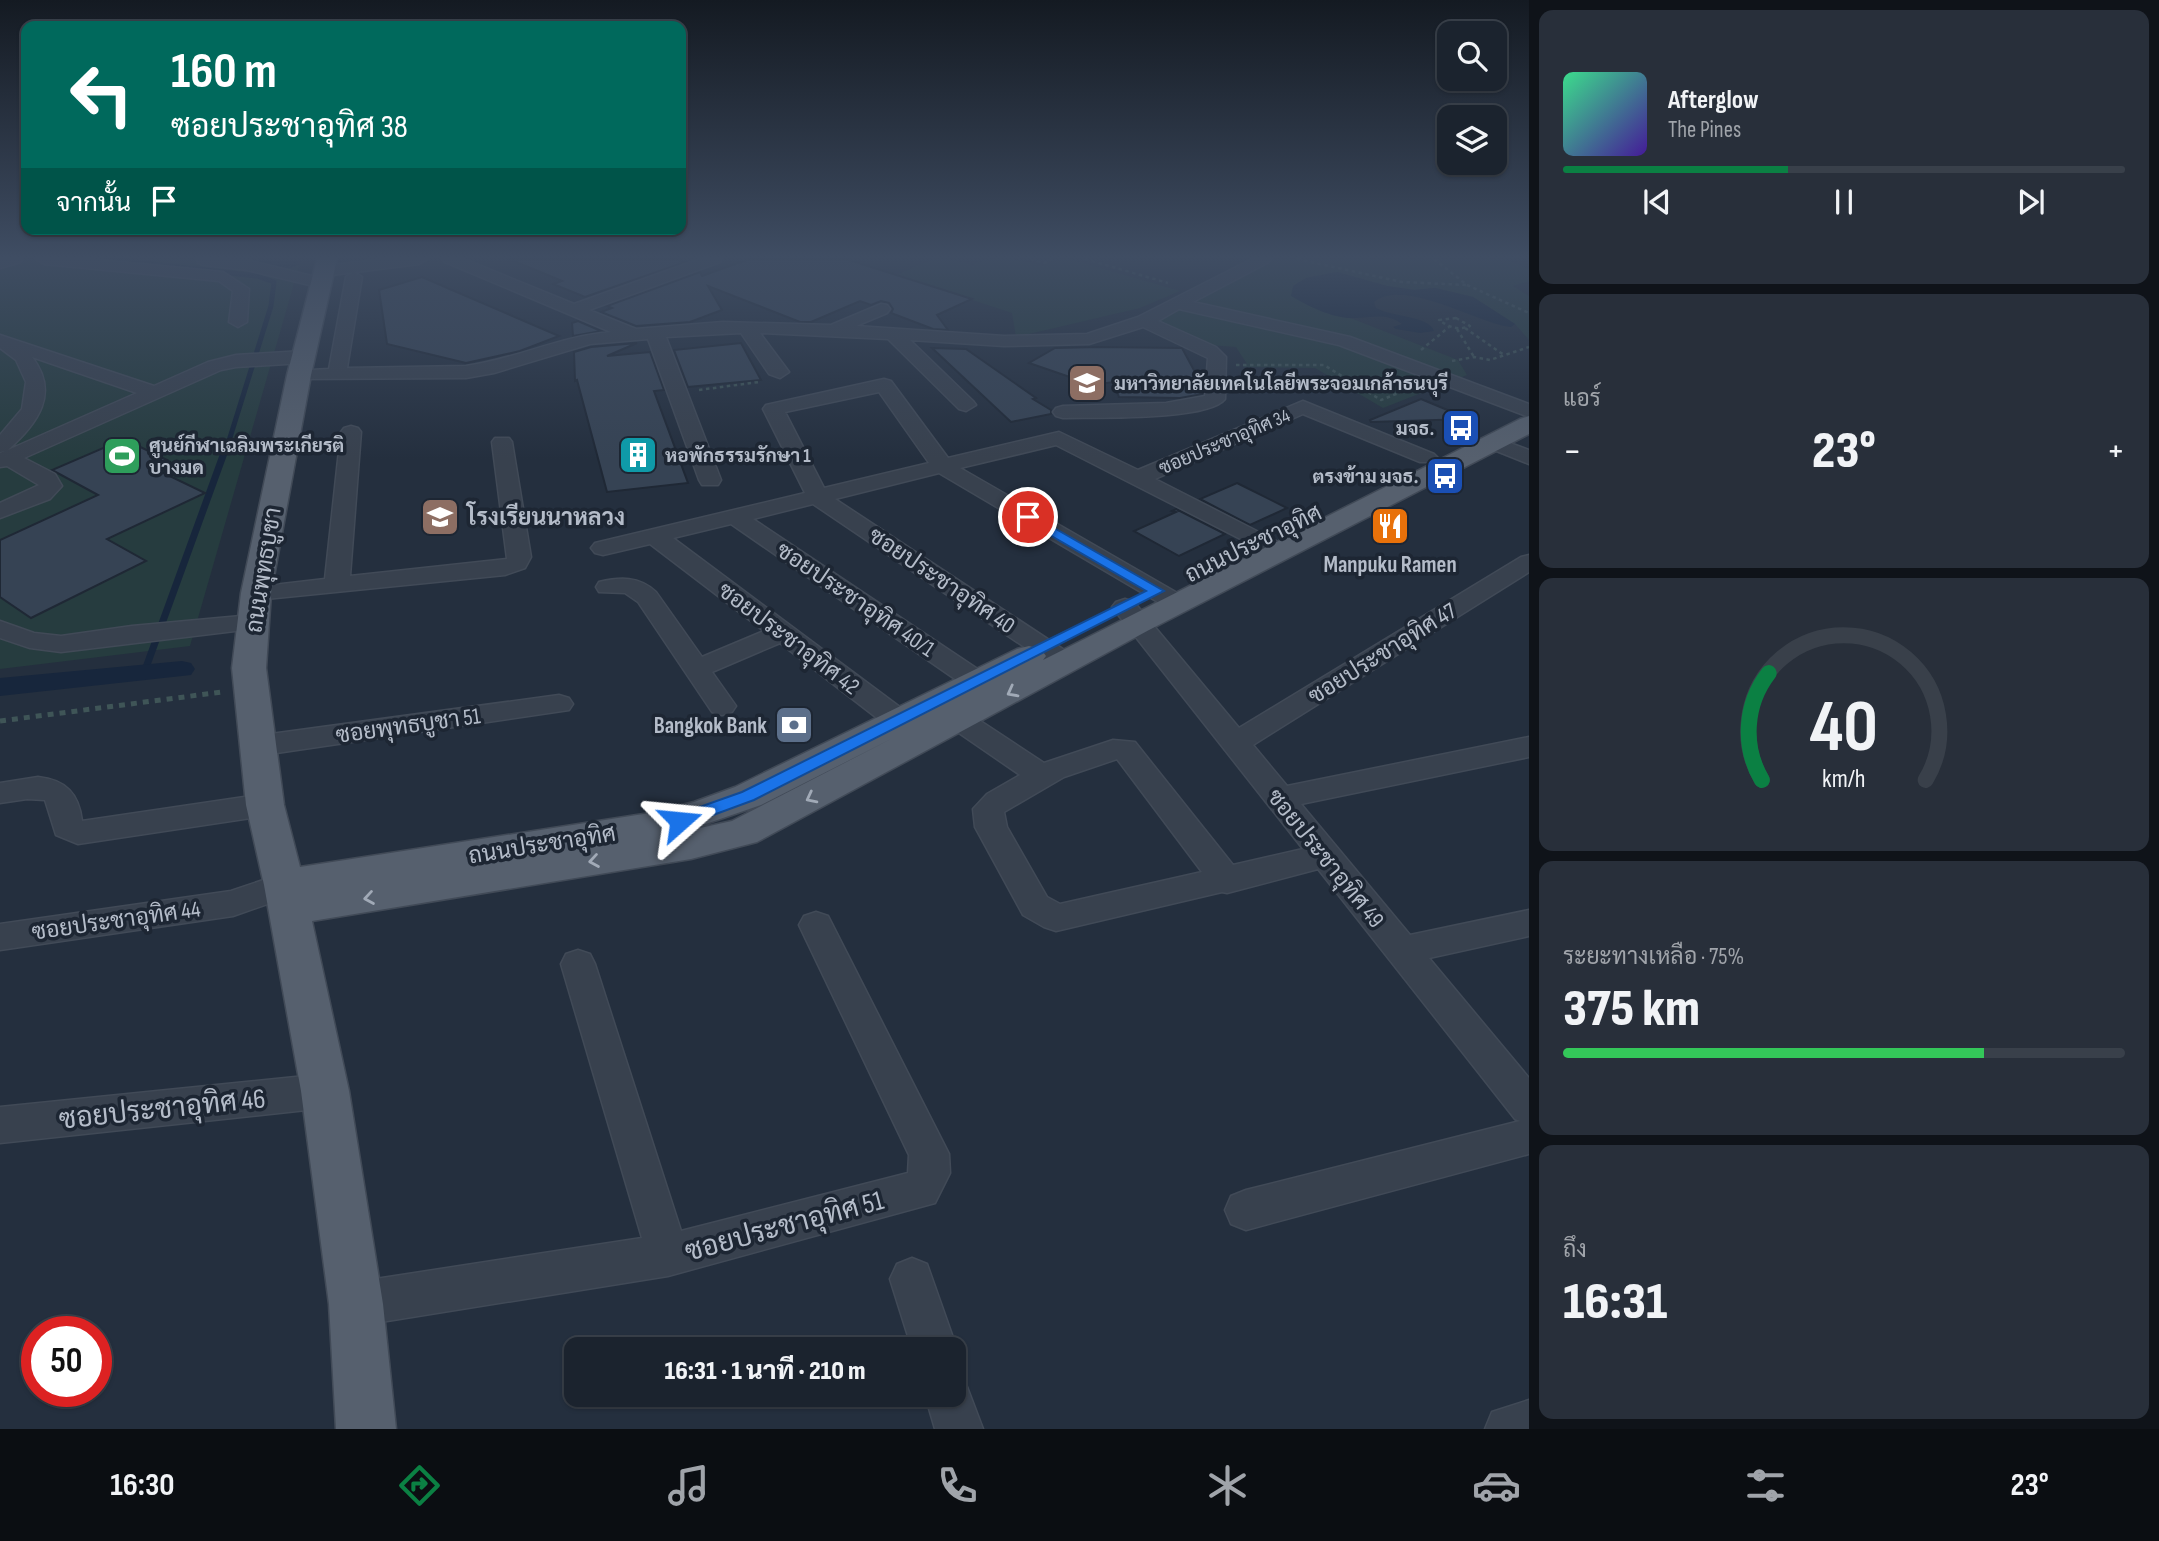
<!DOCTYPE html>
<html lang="th">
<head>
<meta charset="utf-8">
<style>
	:root { --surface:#1b232e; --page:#282f3a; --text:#f1f3f6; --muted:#a0a4aa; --line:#39404a; --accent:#0b8043 }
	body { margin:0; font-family:"Sofia Sans Condensed",Sarabun,sans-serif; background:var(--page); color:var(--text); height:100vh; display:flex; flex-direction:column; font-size:26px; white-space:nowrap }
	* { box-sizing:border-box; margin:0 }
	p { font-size:23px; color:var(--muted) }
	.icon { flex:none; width:38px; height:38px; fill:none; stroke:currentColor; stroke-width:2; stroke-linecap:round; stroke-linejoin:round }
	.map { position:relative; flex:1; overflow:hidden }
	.details { display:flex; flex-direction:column; gap:10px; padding:10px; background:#0f1319; width:630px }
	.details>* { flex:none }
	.top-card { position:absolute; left:21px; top:21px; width:665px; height:214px; border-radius:14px; box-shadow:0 2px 5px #0004,0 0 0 2px var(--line); background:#00695c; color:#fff; overflow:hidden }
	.fabs { position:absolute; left:1437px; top:21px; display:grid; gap:14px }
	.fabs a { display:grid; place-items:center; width:70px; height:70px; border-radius:14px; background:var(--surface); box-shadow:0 2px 5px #0004,0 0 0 2px var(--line); font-size:35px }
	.speed { position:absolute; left:21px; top:1316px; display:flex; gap:14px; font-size:35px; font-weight:700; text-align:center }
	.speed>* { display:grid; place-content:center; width:91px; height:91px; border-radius:50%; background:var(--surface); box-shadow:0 2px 5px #0004,0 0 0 2px var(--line); line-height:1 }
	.speed .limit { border:10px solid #d22; background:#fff; color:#111 }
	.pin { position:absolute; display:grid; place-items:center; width:60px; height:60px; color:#fff; margin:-30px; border:4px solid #fff; border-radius:50%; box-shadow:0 2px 7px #0007 }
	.me { position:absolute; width:77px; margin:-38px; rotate:72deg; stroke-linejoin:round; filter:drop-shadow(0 0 5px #0008) }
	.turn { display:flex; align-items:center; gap:24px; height:147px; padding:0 35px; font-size:32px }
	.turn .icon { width:91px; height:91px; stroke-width:2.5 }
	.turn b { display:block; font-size:49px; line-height:60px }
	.then { display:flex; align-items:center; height:66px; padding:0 35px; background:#0003; gap:14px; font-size:26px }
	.big { font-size:52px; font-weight:800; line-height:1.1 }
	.details .widget { flex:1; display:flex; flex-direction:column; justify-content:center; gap:10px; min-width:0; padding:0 24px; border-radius:14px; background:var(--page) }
	.details .dial { align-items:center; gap:0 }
	.dial svg { height:182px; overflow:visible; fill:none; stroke:var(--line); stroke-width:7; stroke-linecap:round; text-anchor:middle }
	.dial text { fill:var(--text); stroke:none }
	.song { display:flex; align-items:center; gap:21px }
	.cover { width:84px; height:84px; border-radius:10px; background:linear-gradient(135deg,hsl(150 70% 55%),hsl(260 70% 35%)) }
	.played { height:7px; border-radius:4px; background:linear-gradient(90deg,var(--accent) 40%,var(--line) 40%) }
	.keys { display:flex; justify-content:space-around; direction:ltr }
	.heat { display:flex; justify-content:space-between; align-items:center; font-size:38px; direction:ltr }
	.charge { height:10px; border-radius:5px; background:linear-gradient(90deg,#34c759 75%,var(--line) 0) }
	.trip { position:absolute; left:564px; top:1337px; width:402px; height:70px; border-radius:14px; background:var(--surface); box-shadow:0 2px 5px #0004,0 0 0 2px var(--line); font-weight:800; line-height:70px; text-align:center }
	.dock { display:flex; height:112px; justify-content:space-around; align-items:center; background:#0b0e12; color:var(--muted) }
	.dock .icon { width:49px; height:49px }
	.dock .current { color:var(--accent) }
	.dock b { font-size:32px; color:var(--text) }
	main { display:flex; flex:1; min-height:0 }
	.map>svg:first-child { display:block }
</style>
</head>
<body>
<main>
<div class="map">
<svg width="1529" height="1429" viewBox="0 0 1529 1429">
	<rect width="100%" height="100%" fill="#242f3e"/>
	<g fill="#263c3f">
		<path d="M0,259H232L299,266L190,646L0,669Z"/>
		<path d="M934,259H950L973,265C997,254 1018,259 1043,266L1059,259H1069L1180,291L1140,308L1016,337L1012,313L896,275Z"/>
		<path d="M1262,259H1505L1529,269V281L1513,286L1529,296V340L1515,324L1473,297L1435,288L1414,290L1387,286L1337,272L1306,278L1325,312L1353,319L1458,360L1467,375L1383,408L1315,368L1243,367L1247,364L1236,347L1195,344L1144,321Z"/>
	</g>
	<path fill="#17263c" d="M1337,272L1387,286L1414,290L1435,288L1473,297L1515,324L1511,327C1479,324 1403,277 1374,302L1376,308C1392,317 1429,316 1434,331L1420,333L1396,329L1393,327L1402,324C1386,312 1371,318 1354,318C1334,319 1308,306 1291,296L1293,286L1306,278Z"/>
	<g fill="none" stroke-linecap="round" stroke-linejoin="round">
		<path stroke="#17263c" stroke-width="5" d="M109,259L257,276L274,282L271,306L228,444"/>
		<path stroke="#17263c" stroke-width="7" d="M144,673L228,442"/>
		<g fill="#17263c" fill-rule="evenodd">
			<path d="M243,259L297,261L299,264C290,273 252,267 243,259Z"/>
			<path d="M182,661L191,663L195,669L191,675L0,696V678Z"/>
		</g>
	</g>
	<g fill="#364354" stroke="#1f2835" stroke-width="2">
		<path d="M509,259H676L685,262L585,297L553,284L562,281Z"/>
		<path d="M749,259H846L972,299L937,315L948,330L933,329L891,313L893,309L889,303L881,301L871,305L860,301L811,322H800L708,286L722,310L690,322L636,326L601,312L612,308L607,306L700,272L702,276Z"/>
		<path d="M422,277L452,290L559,336L520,351L466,363L387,344L379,290Z"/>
		<path d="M578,321L601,331L573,336L572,323Z"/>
		<path d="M637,343L607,356L650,352L664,390L654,391L688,483L607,492L577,380L575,381L574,352L591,347Z"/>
		<path d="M741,343L761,380L688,387L674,350Z"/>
		<path d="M1099,347L1182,348L1203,387V394L1180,398L1119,397L1113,382L1093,385L1029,363L1055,348Z"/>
		<path d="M932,348L966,349L1036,398L1033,399L1051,410V414L1011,422Z"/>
		<path d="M1421,399L1469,419L1371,422L1370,420Z"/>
		<path d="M124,439L167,460L151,467L205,493L107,539L146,561L31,618L0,597V540L98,495L52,470Z"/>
		<path d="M1237,483L1287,508L1250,525L1200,499Z"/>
		<path d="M1176,509L1225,534L1179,556L1134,531L1176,512L1172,511Z"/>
	</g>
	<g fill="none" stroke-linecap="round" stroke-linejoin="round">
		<defs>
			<g id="minor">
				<path d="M0,259H23L21,262L0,268Z"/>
				<path d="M36,259H88L223,272L249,289L247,322L238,327L229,322L233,291L219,281L44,264Z"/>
				<path d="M197,259L247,260L328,280L330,283L322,288L247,270L204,265L198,263Z"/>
				<path d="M384,259H427L419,264L332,275L324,270L332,265Z"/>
				<path d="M443,259H464L574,304L700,259H722L720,262L589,310L636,329L723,322L831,325L881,304L887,305L890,309L887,313L856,326L1004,336L1087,334L1138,317L1252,259H1271L1269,262L1193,302L1350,337L1529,404V417L1339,345L1179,309L1158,321L1216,347L1226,357L1225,399C1208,421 1093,417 1063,418L1056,416L1053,412L1056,408L1063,406L1166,403L1205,396L1208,358L1143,327L1089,344L1004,346L910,340L973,401L976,405L966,411L959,409L888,339L760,333L789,372L780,378L769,374L741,333L666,337L721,480L718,485H702L699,480L648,339L590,344L494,373L466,378L292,379L290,375L292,371L329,369L346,277L354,272L362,277L347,368L466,366C516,359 561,336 611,332L445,262Z"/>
				<path d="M0,335L154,386L208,362L236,355L303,351L312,357L303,363L236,367L221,370L24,458L55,474L62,486L50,499L0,518V503L39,485L7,466L0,467V453L5,451L0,452V435L22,409L26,382L16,360L0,348ZM32,357L137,393L8,450C38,423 60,393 32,357Z"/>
				<path d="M884,379L891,381L948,458L1059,432L1138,470L1303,401L1434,454L1438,458L1434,462H1420L1303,414L1155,479L1286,546L1290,551L1286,556L1278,558L1056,445L960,468L1186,598L1189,603L1186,608L1177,610L1168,608L939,473L835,499L1075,657L1079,663L1075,669L1066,671L1057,669L813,504L753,519L988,676L992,682L988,688L978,690L968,688L731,524L673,538L928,728L932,735L928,742L918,744L908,742L780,643L712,672L736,706L732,712L722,715L712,712L638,602L625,593L599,592L596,587L599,582C620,577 639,576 656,592L702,657L764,631L650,544L603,555L595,553L591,548L595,543L805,493L763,409L766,405ZM879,392L929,463L824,488L785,412Z"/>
				<path d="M351,426L358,428L361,432L350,576L507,559L492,442L495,438H509L512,442L531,557L525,568L505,575L256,600L247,598L244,593L247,588L325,579L341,432L344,428Z"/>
				<path d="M1491,436L1529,450V464L1484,446L1481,442L1484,438Z"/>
				<path d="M1529,555V572L1253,745L1287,786L1529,737V757L1301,804L1410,935L1529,910V936L1429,958L1529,1078V1154L1246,1230L1231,1224L1225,1210L1231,1196L1246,1190L1520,1121L1515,1119L1318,869L1227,893L1222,892L1056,931L1044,927L1023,915L975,827L973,809L987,794L1020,775L927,711L923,705L927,699L937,696L947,699L1044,763L1113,740L1135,742L1233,865L1303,849L1116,612L1112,607L1116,602L1125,599L1134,602L1239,728L1521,557ZM1117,759L1202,872L1060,904L1047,897L1007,827L1004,812L1064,777Z"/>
				<path d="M252,615L261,618L265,623L261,628L61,652L30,648L0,638V621L34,633L61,636L132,626Z"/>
				<path d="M559,695L569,698L573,704L569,710L256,756L246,753L242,746L246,739L256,736Z"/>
				<path d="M38,777C66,780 79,794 82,821L265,794L276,797L280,805L276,813L265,816L78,844L56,835L45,800L27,799L0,803V783Z"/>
				<path d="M284,873L296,876L300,885L296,894L233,916L0,950V924L231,891Z"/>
				<path d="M816,912L828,916L949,1154L950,1173L935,1203L668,1276L356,1326L340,1320L334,1304L340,1288L356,1282L642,1238L561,964L566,954L578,950L590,954L595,964L681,1231L908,1173L909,1155L799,925L804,916Z"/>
				<path d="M325,1074L338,1079L344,1091L338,1103L325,1108L0,1143V1107Z"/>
				<path d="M912,1258L927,1264L957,1349L954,1356V1349H912L890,1279L897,1264Z"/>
				<path d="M954,1374L964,1379L983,1429H935L925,1395H954Z"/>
				<path d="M1529,1400V1429H1485L1492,1412Z"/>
			</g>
			<path id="major" d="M317,259H337L311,375L271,593L266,668L284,805L300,867L650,813L694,802L735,787L1017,649L1029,646L1041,649L1046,656L1043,660L1520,419L1529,416V434L1149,630L757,842L691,859L312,921L349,1091L383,1304L396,1429H336L329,1304L301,1091L264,885L246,805L232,668L241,593L287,375ZM893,738L732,821L682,832L761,805Z"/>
		</defs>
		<use href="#minor" stroke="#414a57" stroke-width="3"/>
		<use href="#major" stroke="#414a57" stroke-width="3"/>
		<g stroke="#3f5557" stroke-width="2.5" stroke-dasharray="3.5 3.5" stroke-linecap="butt">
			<path d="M1030,259L1044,263L1053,259"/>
			<path d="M1085,259L1168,283"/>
			<path d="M1297,259L1402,282L1467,285"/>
			<path d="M1434,259L1467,285L1529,313"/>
			<path d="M1456,318L1470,326C1458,331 1449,327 1439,320Z"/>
			<path d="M1465,328L1504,355"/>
			<path d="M1457,329L1474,357"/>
			<path d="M1421,350L1449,327"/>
			<path d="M1452,361L1474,357L1490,360L1529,347"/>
			<path d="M1236,365H1324L1381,400L1414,387"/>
			<path d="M699,390L759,382"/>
		</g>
		<path stroke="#3f5557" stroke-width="5" stroke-dasharray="6 6" stroke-linecap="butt" d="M0,721L222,692"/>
		<use href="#minor" fill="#38414e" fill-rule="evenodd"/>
		<use href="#major" fill="#56606e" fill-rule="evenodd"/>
	</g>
	<defs><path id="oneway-chevron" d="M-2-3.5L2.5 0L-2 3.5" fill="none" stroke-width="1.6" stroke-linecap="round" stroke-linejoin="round" transform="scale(1.75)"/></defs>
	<g stroke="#a1aab7">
		<use href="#oneway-chevron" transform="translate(1012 692) rotate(152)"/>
		<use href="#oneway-chevron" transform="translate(811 798) rotate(153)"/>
		<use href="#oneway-chevron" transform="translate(594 861) rotate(171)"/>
		<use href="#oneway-chevron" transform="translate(369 898) rotate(171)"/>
	</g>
	<linearGradient id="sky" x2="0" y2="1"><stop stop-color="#141a22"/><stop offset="0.56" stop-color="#3f4d63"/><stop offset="1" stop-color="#3f4d63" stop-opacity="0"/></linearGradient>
	<rect width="1529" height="459" fill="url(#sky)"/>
	<path fill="#1a73e8" stroke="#114b97" stroke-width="2" d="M1028,513L1164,591L754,800L686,825H674L671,821L674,816L742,792L1146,591L1024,520L1022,517Z"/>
	<defs>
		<symbol id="university-square" viewBox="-11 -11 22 22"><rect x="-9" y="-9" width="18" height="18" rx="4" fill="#8d6e63" stroke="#1d2633"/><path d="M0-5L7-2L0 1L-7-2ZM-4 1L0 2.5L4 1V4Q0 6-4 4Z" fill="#fff"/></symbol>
		<symbol id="bus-square" viewBox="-11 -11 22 22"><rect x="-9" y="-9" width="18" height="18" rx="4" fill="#1a4fb4" stroke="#1d2633"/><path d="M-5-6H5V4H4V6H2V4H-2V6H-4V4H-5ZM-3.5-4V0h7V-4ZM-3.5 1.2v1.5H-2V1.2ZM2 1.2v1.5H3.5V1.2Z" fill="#fff"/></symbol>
		<symbol id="building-square" viewBox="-11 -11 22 22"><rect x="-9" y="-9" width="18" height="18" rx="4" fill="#0f9aa8" stroke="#1d2633"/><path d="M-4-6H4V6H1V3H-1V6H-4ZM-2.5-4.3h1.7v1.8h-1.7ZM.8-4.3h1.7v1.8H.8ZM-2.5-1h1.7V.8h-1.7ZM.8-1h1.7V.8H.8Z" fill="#fff"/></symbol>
		<symbol id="stadium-square" viewBox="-11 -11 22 22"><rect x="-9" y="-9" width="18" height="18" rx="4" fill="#2e9e5b" stroke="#1d2633"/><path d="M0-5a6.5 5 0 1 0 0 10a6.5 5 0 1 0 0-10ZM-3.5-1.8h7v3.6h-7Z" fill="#fff"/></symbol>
		<symbol id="school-square" viewBox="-11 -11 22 22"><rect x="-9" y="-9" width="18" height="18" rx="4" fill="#8d6e63" stroke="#1d2633"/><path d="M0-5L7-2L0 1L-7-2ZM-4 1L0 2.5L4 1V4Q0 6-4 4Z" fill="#fff"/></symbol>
		<symbol id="restaurant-square" viewBox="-11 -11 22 22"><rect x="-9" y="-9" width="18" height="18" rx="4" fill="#e8710a" stroke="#1d2633"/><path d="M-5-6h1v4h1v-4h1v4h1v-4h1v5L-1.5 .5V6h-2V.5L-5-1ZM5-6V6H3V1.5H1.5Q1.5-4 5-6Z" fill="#fff"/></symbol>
		<symbol id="bank-square" viewBox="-11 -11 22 22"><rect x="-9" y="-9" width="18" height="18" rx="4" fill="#5c6f8a" stroke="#1d2633"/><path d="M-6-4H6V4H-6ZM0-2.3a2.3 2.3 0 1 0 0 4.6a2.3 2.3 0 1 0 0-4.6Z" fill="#fff"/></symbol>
	</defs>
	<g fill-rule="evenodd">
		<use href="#university-square" x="1065" y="361" width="44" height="44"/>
		<use href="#bus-square" x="1439" y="406" width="44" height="44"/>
		<use href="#building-square" x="616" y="433" width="44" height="44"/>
		<use href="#stadium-square" x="100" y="434" width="44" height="44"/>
		<use href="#bus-square" x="1423" y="454" width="44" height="44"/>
		<use href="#school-square" x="418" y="495" width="44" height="44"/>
		<use href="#restaurant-square" x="1368" y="504" width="44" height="44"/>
		<use href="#bank-square" x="772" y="703" width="44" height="44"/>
	</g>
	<g text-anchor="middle" stroke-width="7" stroke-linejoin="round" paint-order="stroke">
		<g font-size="19" font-weight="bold" fill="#b4bcc9" stroke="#1d2633" text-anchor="start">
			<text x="1114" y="390">มหาวิทยาลัยเทคโนโลยีพระจอมเกล้าธนบุรี</text>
			<text x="1434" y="435" text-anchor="end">มจธ.</text>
			<text x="149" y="452">ศูนย์กีฬาเฉลิมพระเกียรติ<tspan x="149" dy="22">บางมด</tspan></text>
			<text x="665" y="462">หอพักธรรมรักษา 1</text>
			<text x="1418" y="483" text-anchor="end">ตรงข้าม มจธ.</text>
		</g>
		<g font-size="19" fill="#b4bcc9" stroke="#1d2633">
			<text transform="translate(1224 441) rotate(-23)" y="7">ซอยประชาอุทิศ 34</text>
		</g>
		<g font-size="23" font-weight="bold" fill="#b4bcc9" stroke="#1d2633" text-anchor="start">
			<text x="467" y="525">โรงเรียนนาหลวง</text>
			<text x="1390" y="572" text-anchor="middle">Manpuku Ramen</text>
			<text x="767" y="733" text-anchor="end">Bangkok Bank</text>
		</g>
		<g font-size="23" fill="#b4bcc9" stroke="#1d2633">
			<text transform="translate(1253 543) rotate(-26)" y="8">ถนนประชาอุทิศ</text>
			<text transform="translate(263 570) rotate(-81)" y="8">ถนนพุทธบูชา</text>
			<text transform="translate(942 580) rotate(34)" y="8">ซอยประชาอุทิศ 40</text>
			<text transform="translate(856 599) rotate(34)" y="8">ซอยประชาอุทิศ 40/1</text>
			<text transform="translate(789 638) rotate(37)" y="8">ซอยประชาอุทิศ 42</text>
			<text transform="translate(1382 653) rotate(-32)" y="8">ซอยประชาอุทิศ 47</text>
			<text transform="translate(408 725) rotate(-8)" y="8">ซอยพุทธบูชา 51</text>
			<text transform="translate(542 844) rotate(-9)" y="8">ถนนประชาอุทิศ</text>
			<text transform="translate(1326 858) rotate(51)" y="8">ซอยประชาอุทิศ 49</text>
			<text transform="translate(116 920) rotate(-8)" y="8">ซอยประชาอุทิศ 44</text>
		</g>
		<g font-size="28" fill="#b4bcc9" stroke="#1d2633">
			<text transform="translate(162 1108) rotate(-6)" y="10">ซอยประชาอุทิศ 46</text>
			<text transform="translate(784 1225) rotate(-15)" y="10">ซอยประชาอุทิศ 51</text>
		</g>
	</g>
</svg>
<div class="fabs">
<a><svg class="icon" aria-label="search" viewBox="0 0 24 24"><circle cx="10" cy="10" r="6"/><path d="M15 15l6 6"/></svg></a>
<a><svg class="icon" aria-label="layers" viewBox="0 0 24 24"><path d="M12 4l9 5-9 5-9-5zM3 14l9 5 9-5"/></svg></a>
</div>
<div class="speed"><div class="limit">50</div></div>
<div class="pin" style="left:1028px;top:517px;background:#d93025"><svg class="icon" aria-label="arrive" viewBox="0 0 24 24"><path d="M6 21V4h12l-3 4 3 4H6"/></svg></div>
<svg class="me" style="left:680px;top:821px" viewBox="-20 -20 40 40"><path d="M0-17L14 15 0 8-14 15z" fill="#1a73e8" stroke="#fff" stroke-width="4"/></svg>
<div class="trip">16:31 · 1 นาที · 210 m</div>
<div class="top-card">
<div class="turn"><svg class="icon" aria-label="left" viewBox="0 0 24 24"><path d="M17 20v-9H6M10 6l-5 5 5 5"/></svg><div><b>160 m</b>ซอยประชาอุทิศ 38</div></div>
<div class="then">จากนั้น<svg class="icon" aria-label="arrive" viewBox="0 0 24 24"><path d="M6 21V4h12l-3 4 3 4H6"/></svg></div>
</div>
</div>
<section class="details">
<div class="widget">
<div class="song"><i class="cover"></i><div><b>Afterglow</b><p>The Pines</p></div></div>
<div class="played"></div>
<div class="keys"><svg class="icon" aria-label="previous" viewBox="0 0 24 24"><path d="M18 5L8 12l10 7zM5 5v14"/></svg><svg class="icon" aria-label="pause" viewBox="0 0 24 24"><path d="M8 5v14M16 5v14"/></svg><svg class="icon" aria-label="next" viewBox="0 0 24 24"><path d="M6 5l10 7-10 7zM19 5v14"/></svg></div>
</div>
<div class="widget"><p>แอร์</p>
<div class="heat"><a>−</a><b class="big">23°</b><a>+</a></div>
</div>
<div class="widget dial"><svg viewBox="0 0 100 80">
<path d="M14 69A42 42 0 1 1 86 69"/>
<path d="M14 69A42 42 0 0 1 17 22" stroke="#0b8043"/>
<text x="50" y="56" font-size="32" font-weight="700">40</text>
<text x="50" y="72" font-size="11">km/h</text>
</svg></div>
<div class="widget"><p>ระยะทางเหลือ · 75%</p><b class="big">375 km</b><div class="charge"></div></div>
<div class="widget"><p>ถึง</p><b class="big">16:31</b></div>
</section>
</main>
<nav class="dock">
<b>16:30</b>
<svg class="icon current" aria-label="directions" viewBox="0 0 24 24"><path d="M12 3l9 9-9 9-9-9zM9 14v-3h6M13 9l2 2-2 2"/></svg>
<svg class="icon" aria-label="music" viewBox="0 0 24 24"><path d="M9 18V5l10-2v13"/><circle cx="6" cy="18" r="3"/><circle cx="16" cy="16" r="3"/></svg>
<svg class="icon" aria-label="phone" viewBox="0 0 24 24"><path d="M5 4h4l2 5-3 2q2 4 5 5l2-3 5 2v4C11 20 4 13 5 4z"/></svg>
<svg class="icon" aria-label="climate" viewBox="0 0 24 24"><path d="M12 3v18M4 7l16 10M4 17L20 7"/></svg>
<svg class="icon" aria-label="car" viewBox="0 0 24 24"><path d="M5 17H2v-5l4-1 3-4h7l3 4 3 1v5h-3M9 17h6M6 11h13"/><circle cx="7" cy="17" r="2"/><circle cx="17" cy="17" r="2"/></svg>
<svg class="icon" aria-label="filters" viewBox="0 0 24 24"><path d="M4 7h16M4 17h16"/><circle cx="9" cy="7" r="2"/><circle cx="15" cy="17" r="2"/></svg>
<b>23°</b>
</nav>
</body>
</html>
